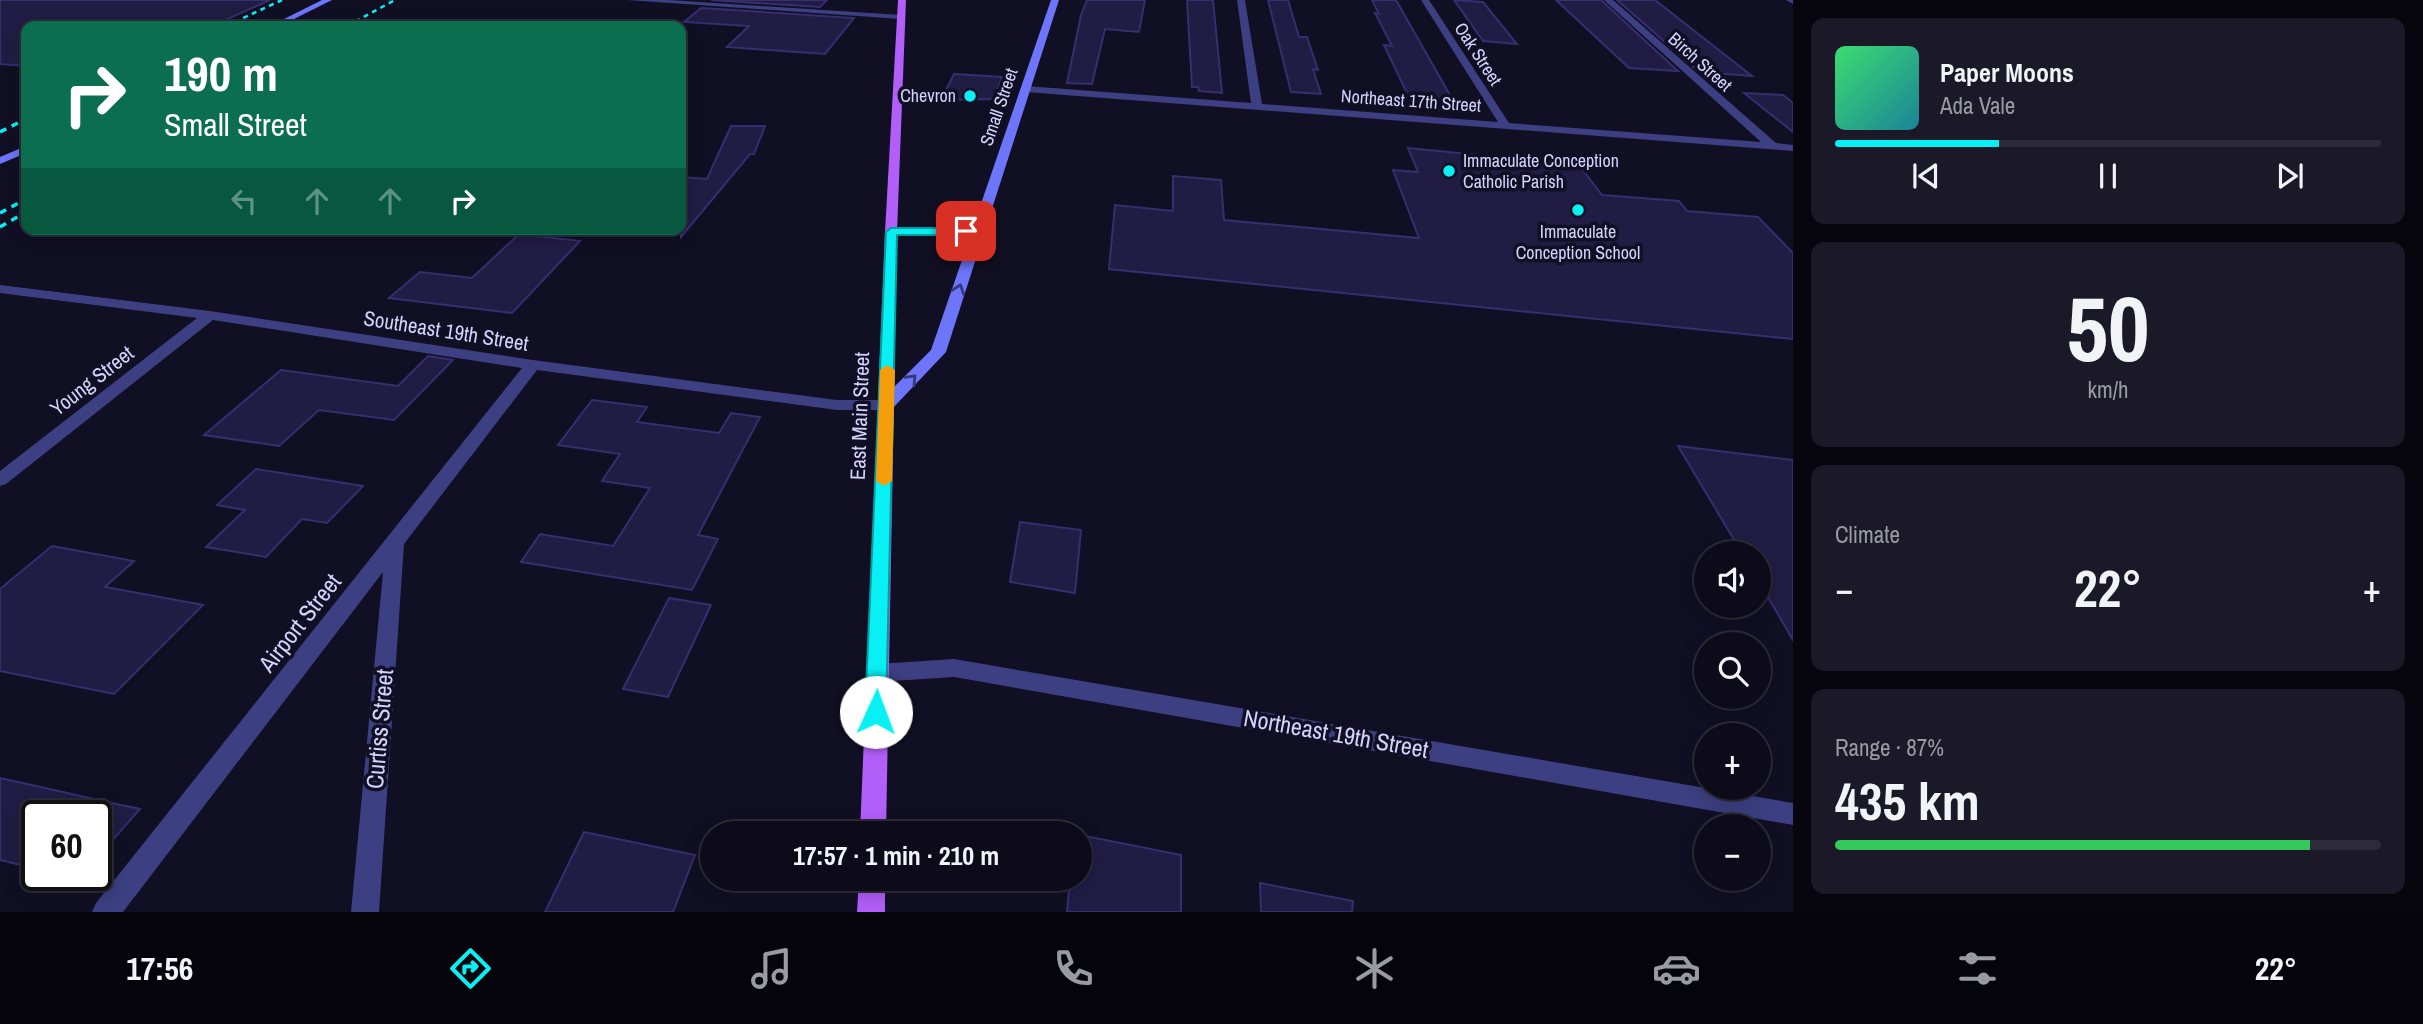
<!DOCTYPE html>
<html lang="en">
<head>
<meta charset="utf-8">
<style>
	:root { --surface:#0d0b1a; --page:#1b1927; --text:#f1f3f6; --muted:#9a9ba2; --line:#2d2b39; --accent:#08f0f4 }
	body { margin:0; font-family:"Archivo Narrow",sans-serif; background:var(--page); color:var(--text); height:100vh; display:flex; flex-direction:column; font-size:26px; white-space:nowrap }
	* { box-sizing:border-box; margin:0 }
	p { font-size:23px; color:var(--muted) }
	.icon { flex:none; width:38px; height:38px; fill:none; stroke:currentColor; stroke-width:2; stroke-linecap:round; stroke-linejoin:round }
	.map { position:relative; flex:1; overflow:hidden }
	.sheet { display:flex; flex-direction:column; gap:18px; padding:18px; background:#07060e; width:630px }
	.sheet>* { flex:none }
	.banner { position:absolute; left:21px; top:21px; width:665px; height:214px; border-radius:14px; box-shadow:0 4px 18px #0003,0 0 0 2px var(--line); background:#0b6e4f; color:#fff; overflow:hidden }
	.controls { position:absolute; left:1694px; top:541px; display:grid; gap:14px }
	.controls a { display:grid; place-items:center; width:77px; height:77px; border-radius:50%; background:var(--surface); box-shadow:0 4px 18px #0003,0 0 0 2px var(--line); font-size:35px }
	.speed { position:absolute; left:21px; top:800px; display:flex; gap:14px; font-size:35px; font-weight:700; text-align:center }
	.speed>* { display:grid; place-content:center; width:91px; height:91px; border-radius:50%; background:var(--surface); box-shadow:0 4px 18px #0003,0 0 0 2px var(--line); line-height:1 }
	.speed .limit { border:4px solid #111; border-radius:10px; background:#fff; color:#111 }
	.pin { position:absolute; display:grid; place-items:center; width:60px; height:60px; color:#fff; margin:-30px; border-radius:14px; box-shadow:0 4px 10px #0006 }
	.me { position:absolute; width:77px; margin:-38px; rotate:2deg; stroke-linejoin:round; filter:drop-shadow(0 0 5px #0008) }
	.turn { display:flex; align-items:center; gap:24px; height:147px; padding:0 28px; font-size:32px }
	.turn .icon { width:91px; height:91px; stroke-width:2.5 }
	.turn b { display:block; font-size:49px; line-height:60px }
	.lanes { display:flex; align-items:center; height:66px; padding:0 28px; background:#0003; justify-content:center; gap:35px; direction:ltr }
	.lanes .off { opacity:.35 }
	.big { font-size:52px; font-weight:700; line-height:1.1 }
	.sheet .widget { flex:1; display:flex; flex-direction:column; justify-content:center; gap:10px; min-width:0; padding:0 24px; border-radius:14px; background:var(--page) }
	.sheet .dial { align-items:center; gap:0 }
	.dial b { font-size:91px; line-height:1 }
	.song { display:flex; align-items:center; gap:21px }
	.cover { width:84px; height:84px; border-radius:10px; background:linear-gradient(135deg,hsl(140 70% 55%),hsl(190 70% 35%)) }
	.played { height:7px; border-radius:4px; background:linear-gradient(90deg,var(--accent) 30%,var(--line) 30%) }
	.keys { display:flex; justify-content:space-around; direction:ltr }
	.heat { display:flex; justify-content:space-between; align-items:center; font-size:38px; direction:ltr }
	.charge { height:10px; border-radius:5px; background:linear-gradient(90deg,#34c759 87%,var(--line) 0) }
	.trip { position:absolute; left:700px; top:821px; width:392px; height:70px; border-radius:35px; background:var(--surface); box-shadow:0 4px 18px #0003,0 0 0 2px var(--line); font-weight:700; line-height:70px; text-align:center }
	.menu { display:flex; height:112px; justify-content:space-around; align-items:center; background:#05040a; color:var(--muted) }
	.menu .icon { width:49px; height:49px }
	.menu .current { color:var(--accent) }
	.menu b { font-size:32px; color:var(--text) }
	main { display:flex; flex:1; min-height:0 }
	.map>svg:first-child { display:block }
</style>
</head>
<body>
<main>
<div class="map">
<svg width="1793" height="912" viewBox="0 0 1793 912">
	<rect width="100%" height="100%" fill="#110f23"/>
	<g fill="#201c44" stroke="#362e6f" stroke-width="2">
		<path d="M0,0H270L212,26H26V66L0,64Z"/>
		<path d="M711,0H827L820,7Z"/>
		<path d="M1087,0H1145L1139,32L1105,29L1092,84L1067,83L1081,15Z"/>
		<path d="M1187,0H1213L1222,93L1199,91L1198,87H1192Z"/>
		<path d="M1268,0H1288L1299,37H1307L1318,70L1313,69L1321,94L1291,92Z"/>
		<path d="M1372,0H1396L1459,111L1414,108L1384,45L1392,46L1375,13L1379,14Z"/>
		<path d="M1454,0L1483,2L1517,44L1483,41Z"/>
		<path d="M1556,0H1601L1678,71L1629,68Z"/>
		<path d="M1617,0H1655L1752,76L1699,72Z"/>
		<path d="M701,8L854,18L825,54L727,47L749,26L684,22Z"/>
		<path d="M954,74L1002,77L994,99L941,100Z"/>
		<path d="M1744,93L1783,95L1793,103V132Z"/>
		<path d="M731,126H765L754,154H750L681,237V177L707,179Z"/>
		<path d="M1408,148L1579,165L1602,195L1679,201L1687,211L1758,217L1793,253V339L1109,269L1115,205L1173,211V176L1221,180L1224,220L1419,238L1393,170L1418,172Z"/>
		<path d="M519,234L580,241L512,313L389,298L420,272L472,278Z"/>
		<path d="M428,356L453,360L394,420L319,410L279,446L204,435L281,370L398,386Z"/>
		<path d="M592,400L647,407L637,422L719,433L731,413L760,417L698,535L718,539L692,590L521,562L540,534L613,546L650,488L602,481L620,454L558,445Z"/>
		<path d="M1678,446L1793,460V640L1759,582V553H1742Z"/>
		<path d="M256,469L363,486L327,523L302,519L266,557L206,547L245,510L217,505Z"/>
		<path d="M1020,522L1081,530L1075,593L1010,582Z"/>
		<path d="M52,546L134,561L105,587L203,605L114,694L0,671V589Z"/>
		<path d="M669,598L711,605L668,697L623,689Z"/>
		<path d="M0,778L121,805L140,809L96,859V816H37V869L0,860Z"/>
		<path d="M584,832L695,855L673,912H545Z"/>
		<path d="M1080,835L1181,855V912H1067L1070,878H1080Z"/>
		<path d="M1260,883L1353,901L1352,912H1261Z"/>
	</g>
	<g fill="none" stroke-linecap="round" stroke-linejoin="round">
		<g fill="#3c3f81" fill-rule="evenodd">
			<path d="M627,0H669L901,15L905,17L901,19Z"/>
			<path d="M1237,0H1245L1262,104L1498,122L1421,0H1429L1509,123L1761,142L1604,0H1613L1776,143L1793,145V151L1026,92L1021,89L1026,86L1251,103Z"/>
			<path d="M1786,0H1793V4Z"/>
			<path d="M0,285L210,311L533,360L837,400H886L894,405L886,410H837L537,370L404,544L379,912H351L383,572L123,912H92L96,903L522,368L213,320L6,484L0,486V471L197,318L0,293Z"/>
			<path d="M954,659L1793,803V825L954,677L877,682L869,679L866,673L869,667L877,664Z"/>
		</g>
		<g fill="#6d75fa" fill-rule="evenodd">
			<path d="M322,0H332L280,26H270Z"/>
			<path d="M1051,0H1059L946,352L892,409H880L878,405L880,401L931,350L971,234L891,236L885,232L891,228L965,227L974,224Z"/>
			<path d="M26,146V153L0,164V157Z"/>
		</g>
		<g fill="#b25ef9" fill-rule="evenodd">
			<path d="M898,0H906L897,232L886,833H860L885,232Z"/>
			<path d="M859,878H885V912H857Z"/>
		</g>
		<g stroke="#08f0f4" stroke-width="2.5" stroke-dasharray="5 4.5" stroke-linecap="butt">
			<path d="M226,26L282,0"/>
			<path d="M347,26L395,0"/>
		</g>
		<g stroke="#08f0f4" stroke-width="3.5" stroke-dasharray="7 6" stroke-linecap="butt">
			<path d="M0,132L26,119"/>
			<path d="M0,213L26,199"/>
			<path d="M0,227L26,212"/>
		</g>
	</g>
	<defs><path id="oneway-chevron" d="M-2-3.5L2.5 0L-2 3.5" fill="none" stroke-width="1.6" stroke-linecap="round" stroke-linejoin="round" transform="scale(1.75)"/></defs>
	<g stroke="#363879">
		<use href="#oneway-chevron" transform="translate(959 289) rotate(-72)"/>
		<use href="#oneway-chevron" transform="translate(912 379) rotate(-46)"/>
	</g>
	<path fill="#08f0f4" stroke="#059c9f" stroke-width="2" d="M891,228H966L972,231L966,235H897L886,712L883,718L876,721L869,718L865,712L886,232Z"/>
	<path fill="#f59e0b" d="M887,365L895,370L892,481L884,486L876,481L880,370Z"/>
	<g fill="#08f0f4" stroke="#110f23" stroke-width="2.5">
		<circle cx="970" cy="96" r="7"/>
		<circle cx="1449" cy="171" r="7"/>
		<circle cx="1578" cy="210" r="7"/>
	</g>
	<g text-anchor="middle" stroke-width="7" stroke-linejoin="round" paint-order="stroke">
		<g font-size="18" fill="#d4d3fd" stroke="#110f23">
			<text transform="translate(1478 54) rotate(57)" y="6">Oak Street</text>
			<text transform="translate(1700 62) rotate(42)" y="6">Birch Street</text>
			<text transform="translate(1411 101) rotate(4)" y="6">Northeast 17th Street</text>
			<text transform="translate(999 107) rotate(-71)" y="6">Small Street</text>
		</g>
		<g font-size="18" fill="#d4d3fd" stroke="#110f23" text-anchor="end">
			<text x="956" y="102">Chevron</text>
			<text x="1463" y="167" text-anchor="start">Immaculate Conception<tspan x="1463" dy="21">Catholic Parish</tspan></text>
			<text x="1578" y="238" text-anchor="middle">Immaculate<tspan x="1578" dy="21">Conception School</tspan></text>
		</g>
		<g font-size="21" fill="#d4d3fd" stroke="#110f23">
			<text transform="translate(446 331) rotate(9)" y="7">Southeast 19th Street</text>
			<text transform="translate(92 381) rotate(-38)" y="7">Young Street</text>
			<text transform="translate(860 416) rotate(-88)" y="7">East Main Street</text>
		</g>
		<g font-size="24" fill="#d4d3fd" stroke="#110f23">
			<text transform="translate(300 623) rotate(-52)" y="8">Airport Street</text>
			<text transform="translate(380 729) rotate(-85)" y="8">Curtiss Street</text>
			<text transform="translate(1336 734) rotate(10)" y="8">Northeast 19th Street</text>
		</g>
	</g>
</svg>
<div class="controls">
<a><svg class="icon" aria-label="sound" viewBox="0 0 24 24"><path d="M4 9h4l5-4v14l-5-4H4zM17 9q2 3 0 6"/></svg></a>
<a><svg class="icon" aria-label="search" viewBox="0 0 24 24"><circle cx="10" cy="10" r="6"/><path d="M15 15l6 6"/></svg></a>
<a>+</a>
<a>−</a>
</div>
<div class="speed"><div class="limit">60</div></div>
<div class="pin" style="left:966px;top:231px;background:#d93025"><svg class="icon" aria-label="arrive" viewBox="0 0 24 24"><path d="M6 21V4h12l-3 4 3 4H6"/></svg></div>
<svg class="me" style="left:876px;top:712px" viewBox="-20 -20 40 40"><circle r="19" fill="#fff"/><path d="M0-13L10 11 0 6-10 11z" fill="#08f0f4"/></svg>
<div class="trip">17:57 · 1 min · 210 m</div>
<div class="banner">
<div class="turn"><svg class="icon" aria-label="right" viewBox="0 0 24 24"><path d="M7 20v-9h11M14 6l5 5-5 5"/></svg><div><b>190 m</b>Small Street</div></div>
<div class="lanes"><svg class="icon off" aria-label="left" viewBox="0 0 24 24"><path d="M17 20v-9H6M10 6l-5 5 5 5"/></svg><svg class="icon off" aria-label="ahead" viewBox="0 0 24 24"><path d="M12 20V5M6 11l6-6 6 6"/></svg><svg class="icon off" aria-label="ahead" viewBox="0 0 24 24"><path d="M12 20V5M6 11l6-6 6 6"/></svg><svg class="icon" aria-label="right" viewBox="0 0 24 24"><path d="M7 20v-9h11M14 6l5 5-5 5"/></svg></div>
</div>
</div>
<section class="sheet">
<div class="widget">
<div class="song"><i class="cover"></i><div><b>Paper Moons</b><p>Ada Vale</p></div></div>
<div class="played"></div>
<div class="keys"><svg class="icon" aria-label="previous" viewBox="0 0 24 24"><path d="M18 5L8 12l10 7zM5 5v14"/></svg><svg class="icon" aria-label="pause" viewBox="0 0 24 24"><path d="M8 5v14M16 5v14"/></svg><svg class="icon" aria-label="next" viewBox="0 0 24 24"><path d="M6 5l10 7-10 7zM19 5v14"/></svg></div>
</div>
<div class="widget dial"><b>50</b><p>km/h</p></div>
<div class="widget"><p>Climate</p>
<div class="heat"><a>−</a><b class="big">22°</b><a>+</a></div>
</div>
<div class="widget"><p>Range · 87%</p><b class="big">435 km</b><div class="charge"></div></div>
</section>
</main>
<nav class="menu">
<b>17:56</b>
<svg class="icon current" aria-label="directions" viewBox="0 0 24 24"><path d="M12 3l9 9-9 9-9-9zM9 14v-3h6M13 9l2 2-2 2"/></svg>
<svg class="icon" aria-label="music" viewBox="0 0 24 24"><path d="M9 18V5l10-2v13"/><circle cx="6" cy="18" r="3"/><circle cx="16" cy="16" r="3"/></svg>
<svg class="icon" aria-label="phone" viewBox="0 0 24 24"><path d="M5 4h4l2 5-3 2q2 4 5 5l2-3 5 2v4C11 20 4 13 5 4z"/></svg>
<svg class="icon" aria-label="climate" viewBox="0 0 24 24"><path d="M12 3v18M4 7l16 10M4 17L20 7"/></svg>
<svg class="icon" aria-label="car" viewBox="0 0 24 24"><path d="M5 17H2v-5l4-1 3-4h7l3 4 3 1v5h-3M9 17h6M6 11h13"/><circle cx="7" cy="17" r="2"/><circle cx="17" cy="17" r="2"/></svg>
<svg class="icon" aria-label="filters" viewBox="0 0 24 24"><path d="M4 7h16M4 17h16"/><circle cx="9" cy="7" r="2"/><circle cx="15" cy="17" r="2"/></svg>
<b>22°</b>
</nav>
</body>
</html>
